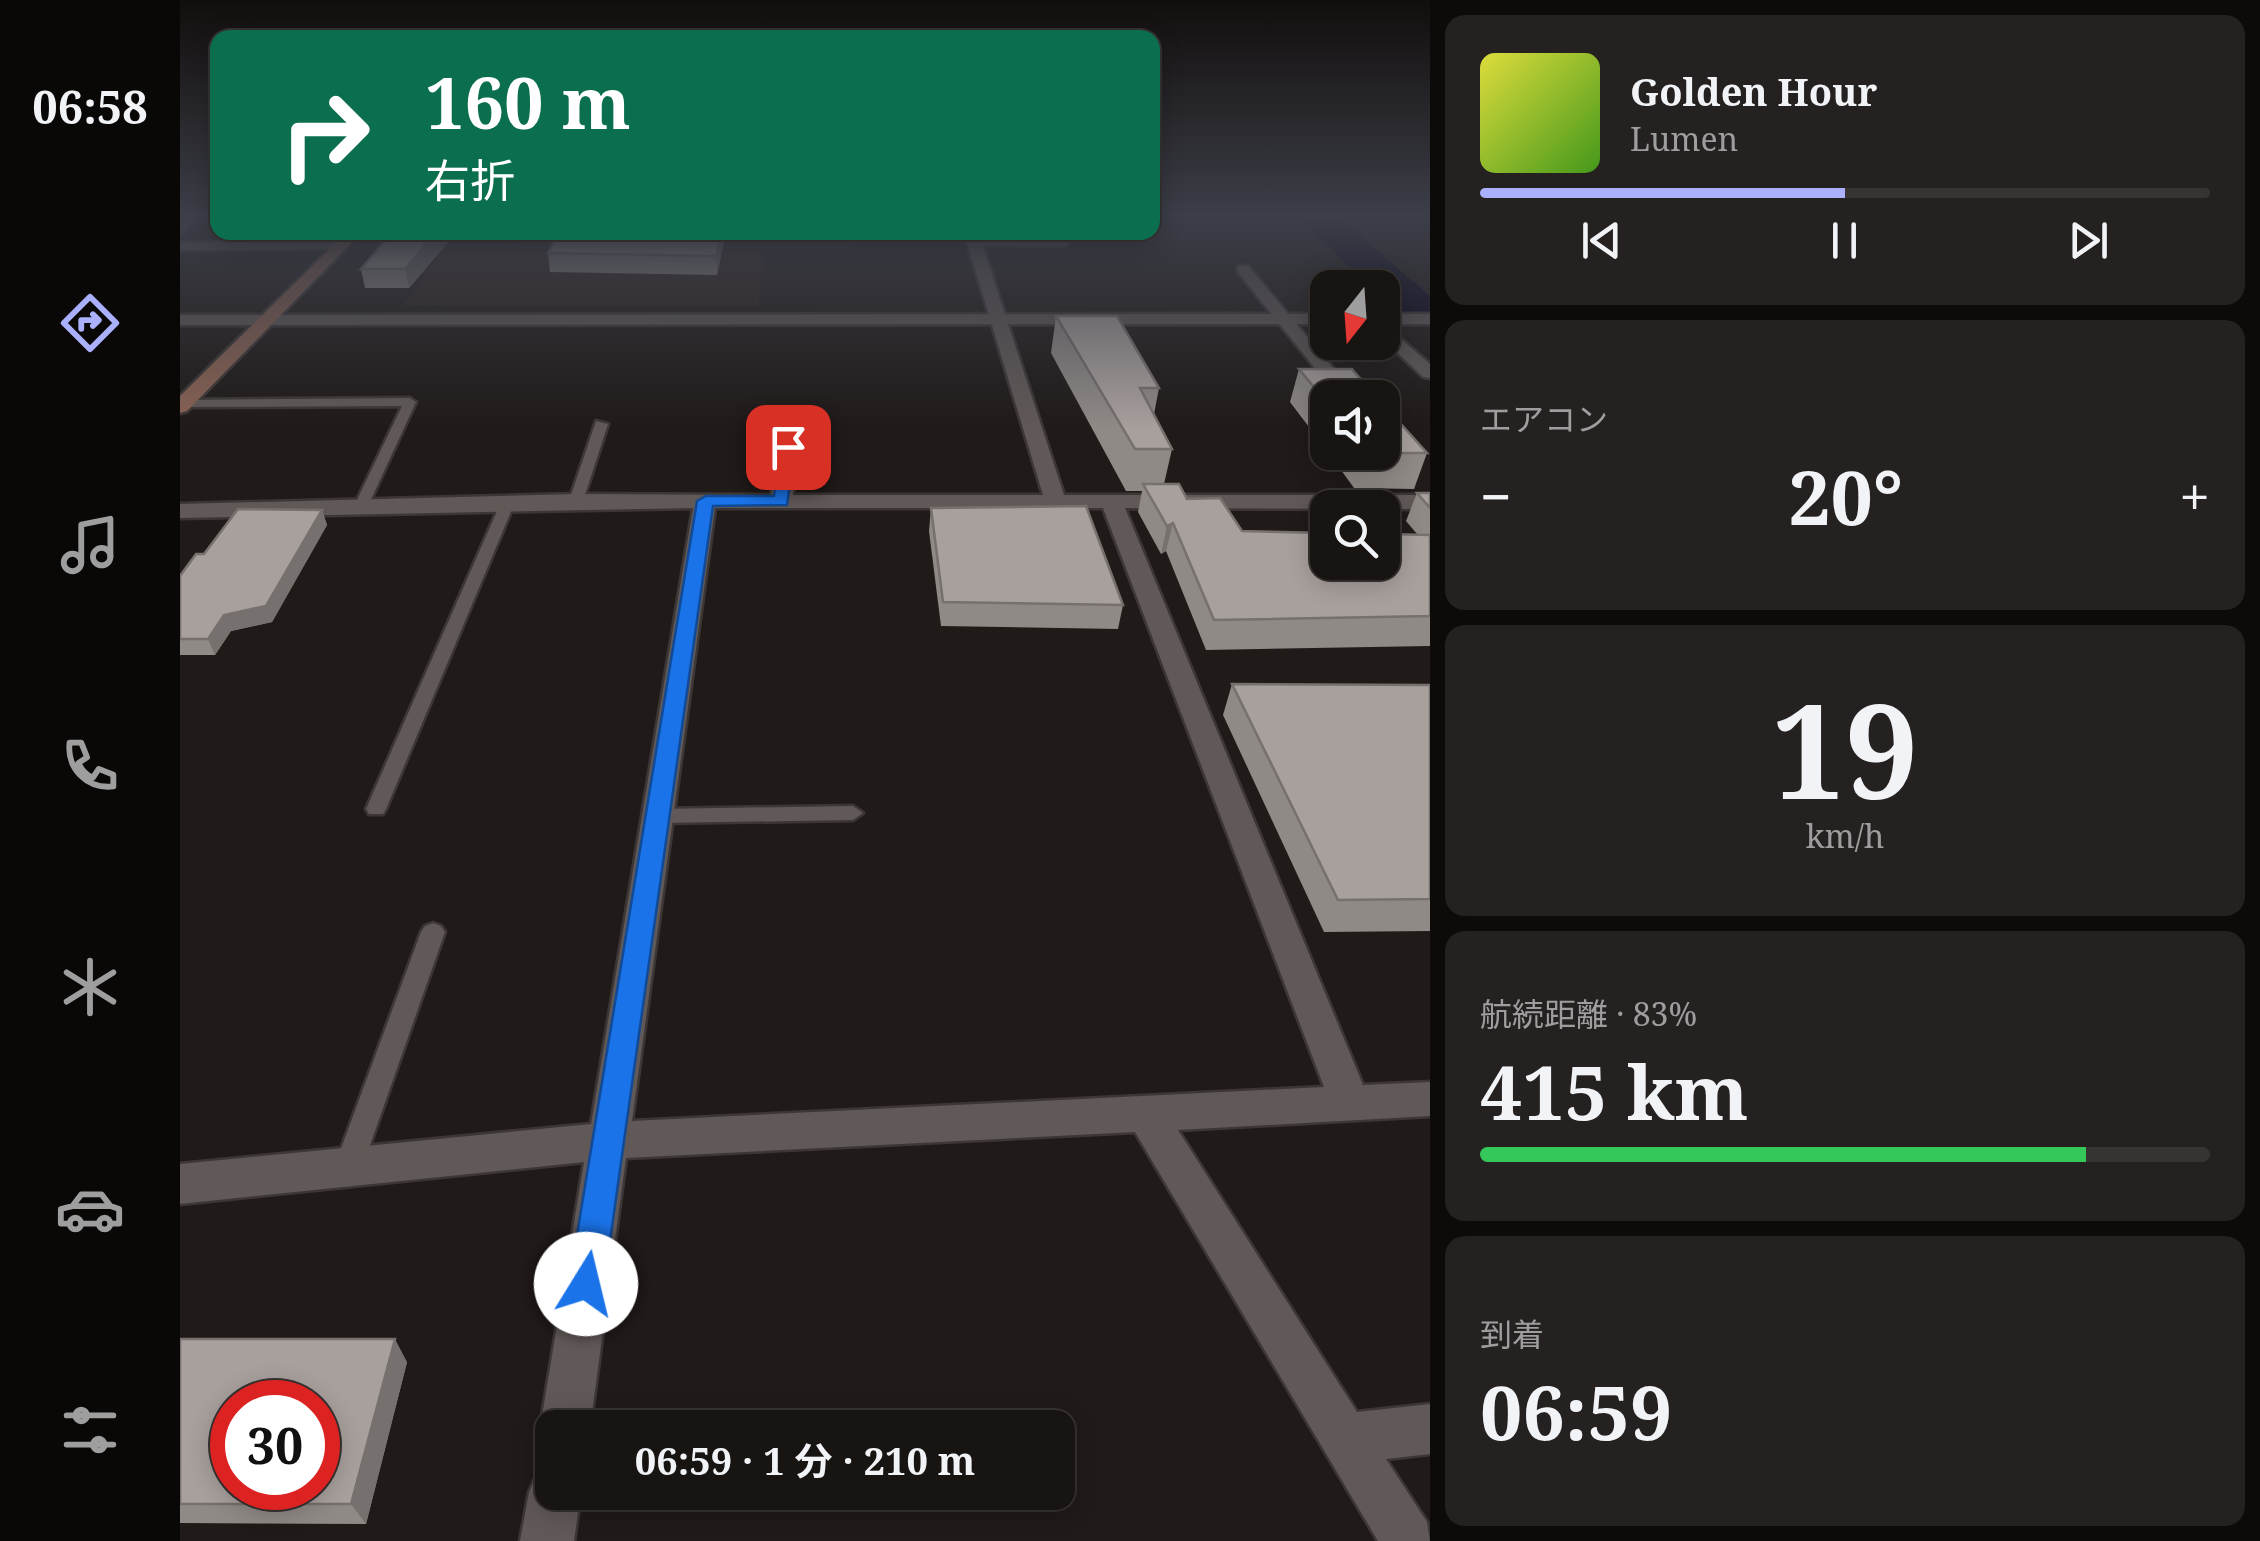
<!DOCTYPE html>
<html lang="ja">
<head>
<meta charset="utf-8">
<style>
	:root { --surface:#181412; --page:#252120; --text:#f1f3f6; --muted:#9f9e9f; --line:#363332; --accent:#aab0fb }
	body { margin:0; font-family:"Noto Serif","Noto Sans JP",serif; background:var(--page); color:var(--text); height:100vh; display:flex; flex-direction:column; font-size:38px; white-space:nowrap }
	* { box-sizing:border-box; margin:0 }
	p { font-size:32px; color:var(--muted) }
	.icon { flex:none; width:55px; height:55px; fill:none; stroke:currentColor; stroke-width:2; stroke-linecap:round; stroke-linejoin:round }
	.map { position:relative; flex:1; overflow:hidden }
	.side { display:flex; flex-direction:column; gap:15px; padding:15px; background:#0d0b0a; width:830px }
	.side>* { flex:none }
	.top-card { position:absolute; left:30px; top:30px; width:950px; height:210px; border-radius:20px; box-shadow:0 5px 25px #0003,0 0 0 2px var(--line); background:#0b6e4f; color:#fff; overflow:hidden }
	.needle { width:65px; rotate:197deg }
	.tools { position:absolute; left:1130px; top:270px; display:grid; gap:20px }
	.tools a { display:grid; place-items:center; width:90px; height:90px; border-radius:20px; background:var(--surface); box-shadow:0 5px 25px #0003,0 0 0 2px var(--line); font-size:50px }
	.speed { position:absolute; left:30px; top:1380px; display:flex; gap:20px; font-size:50px; font-weight:700; text-align:center }
	.speed>* { display:grid; place-content:center; width:130px; height:130px; border-radius:50%; background:var(--surface); box-shadow:0 5px 25px #0003,0 0 0 2px var(--line); line-height:1 }
	.speed .limit { border:15px solid #d22; background:#fff; color:#111 }
	.pin { position:absolute; display:grid; place-items:center; width:85px; height:85px; color:#fff; margin:-42px; border-radius:20px; box-shadow:0 5px 15px #0006 }
	.me { position:absolute; width:110px; margin:-55px; rotate:9deg; stroke-linejoin:round; filter:drop-shadow(0 0 8px #0008) }
	.turn { display:flex; align-items:center; gap:35px; height:210px; padding:0 50px; font-size:45px }
	.turn .icon { width:130px; height:130px; stroke-width:2.5 }
	.turn b { display:block; font-size:70px; line-height:85px }
	.big { font-size:75px; font-weight:700; line-height:1.1 }
	.side .card { flex:1; display:flex; flex-direction:column; justify-content:center; gap:15px; min-width:0; padding:0 35px; border-radius:20px; background:var(--page) }
	.side .dial { align-items:center; gap:0 }
	.dial b { font-size:130px; line-height:1 }
	.song { display:flex; align-items:center; gap:30px }
	.cover { width:120px; height:120px; border-radius:15px; background:linear-gradient(135deg,hsl(60 70% 55%),hsl(100 70% 35%)) }
	.played { height:10px; border-radius:5px; background:linear-gradient(90deg,var(--accent) 50%,var(--line) 50%) }
	.keys { display:flex; justify-content:space-around; direction:ltr }
	.heat { display:flex; justify-content:space-between; align-items:center; font-size:55px; direction:ltr }
	.charge { height:15px; border-radius:8px; background:linear-gradient(90deg,#34c759 83%,var(--line) 0) }
	.trip { position:absolute; left:355px; top:1410px; width:540px; height:100px; border-radius:20px; background:var(--surface); box-shadow:0 5px 25px #0003,0 0 0 2px var(--line); font-weight:700; line-height:100px; text-align:center }
	main { display:flex; flex:1; min-height:0 }
	.menu { display:flex; flex-direction:column; width:180px; justify-content:space-around; align-items:center; background:#0a0807; color:var(--muted) }
	.menu .icon { width:70px; height:70px }
	.menu .selected { color:var(--accent) }
	.menu b { font-size:45px; color:var(--text) }
	.map>svg:first-child { display:block }
</style>
</head>
<body>
<main>
<nav class="menu">
<b>06:58</b>
<svg class="icon selected" aria-label="directions" viewBox="0 0 24 24"><path d="M12 3l9 9-9 9-9-9zM9 14v-3h6M13 9l2 2-2 2"/></svg>
<svg class="icon" aria-label="music" viewBox="0 0 24 24"><path d="M9 18V5l10-2v13"/><circle cx="6" cy="18" r="3"/><circle cx="16" cy="16" r="3"/></svg>
<svg class="icon" aria-label="phone" viewBox="0 0 24 24"><path d="M5 4h4l2 5-3 2q2 4 5 5l2-3 5 2v4C11 20 4 13 5 4z"/></svg>
<svg class="icon" aria-label="climate" viewBox="0 0 24 24"><path d="M12 3v18M4 7l16 10M4 17L20 7"/></svg>
<svg class="icon" aria-label="car" viewBox="0 0 24 24"><path d="M5 17H2v-5l4-1 3-4h7l3 4 3 1v5h-3M9 17h6M6 11h13"/><circle cx="7" cy="17" r="2"/><circle cx="17" cy="17" r="2"/></svg>
<svg class="icon" aria-label="filters" viewBox="0 0 24 24"><path d="M4 7h16M4 17h16"/><circle cx="9" cy="7" r="2"/><circle cx="15" cy="17" r="2"/></svg>
</nav>
<div class="map">
<svg width="1250" height="1541" viewBox="0 0 1250 1541">
	<rect width="100%" height="100%" fill="#201a18"/>
	<path fill="#2d201c" d="M347,232H780L782,241L671,242V251H583L579,306L223,305L262,252H168L176,243H340Z"/>
	<g fill="none" stroke-linecap="round" stroke-linejoin="round">
		<path fill="#4a4658" fill-rule="evenodd" d="M62,232H70L50,244L0,245V241L49,240Z"/>
		<path fill="#03001a" fill-rule="evenodd" d="M1115,214H1155L1250,296V315C1228,321 1219,313 1202,298V288H1191Z"/>
		<defs>
			<g id="service">
				<path d="M11,214H20L0,235V226Z"/>
				<path d="M791,240H884L889,243L884,246L794,245Z"/>
				<path d="M230,398L236,402L188,506L181,510L174,506L222,406L0,407L3,400Z"/>
				<path d="M416,421L428,424L403,501L391,504L389,501Z"/>
				<path d="M328,498L335,502L206,809L203,814H189L186,809L321,502Z"/>
				<path d="M673,806L683,813L673,820L478,823L468,816L478,809Z"/>
				<path d="M253,923L261,926L265,932L183,1165L179,1174L169,1178L159,1174L155,1165L241,932L245,926Z"/>
			</g>
			<g id="minor">
				<path d="M784,232H798L884,495H1250V509L945,508L1183,1085L1250,1082V1116L998,1130L1177,1412L1250,1404V1454L1206,1459L1247,1522L1250,1541H1198L955,1132L446,1158L410,1428H372V1448L367,1446L360,1428L404,1162L0,1204V1164L411,1124L513,508L0,518V504L396,494L591,495L600,420L610,414L620,420L613,495H863ZM535,508H923L1144,1087L452,1121Z"/>
				<path d="M0,242L162,241L169,245L162,249L0,250Z"/>
				<path d="M1058,266H1068L1154,369V377H1142L1058,272Z"/>
				<path d="M1202,323L1250,364V378L1243,377L1202,338Z"/>
				<path d="M372,1467V1492H401L394,1541H340L349,1492L357,1474Z"/>
			</g>
			<g id="tertiary">
				<path d="M1148,314V324L0,325V315Z"/>
				<rect x="1202" y="314" width="48" height="10"/>
			</g>
			<path id="secondary" d="M167,232H182L7,411L0,413V396Z"/>
		</defs>
		<use href="#service" stroke="#3c3736" stroke-width="5"/>
		<use href="#minor" stroke="#3c3736" stroke-width="5"/>
		<use href="#tertiary" stroke="#3c3736" stroke-width="5"/>
		<use href="#secondary" stroke="#3c3736" stroke-width="5"/>
		<use href="#service" fill="#615957" fill-rule="evenodd"/>
		<use href="#minor" fill="#615957" fill-rule="evenodd"/>
		<use href="#tertiary" fill="#615957" fill-rule="evenodd"/>
		<use href="#secondary" fill="#896253" fill-rule="evenodd"/>
	</g>
	<g fill="#908a87">
		<path d="M185,232H546L537,275L370,272L368,253L375,240H270L229,288H185L181,269L206,239H187Z"/>
		<path d="M876,316L979,388L974,414L992,449L984,484L1062,531L1237,534L1226,521L1237,493H1250V646L1026,650L986,551L981,554L958,512L962,491H946L871,353Z"/>
		<path d="M1119,369L1148,398V452L1110,402Z"/>
		<path d="M1148,452H1202L1247,453L1234,489L1174,488Z"/>
		<path d="M751,508L943,605L938,629L761,626L749,531Z"/>
		<path d="M142,510L147,525L92,622L51,631L35,655H0V576L24,554Z"/>
		<path d="M1052,684L1250,685V931L1144,932L1043,715Z"/>
		<path d="M0,1339L227,1362L186,1524L0,1523Z"/>
	</g>
	<g fill="#76706e">
		<path d="M257,232H269L270,240L229,288L225,269Z"/>
		<path d="M542,232H546L537,275L536,256Z"/>
		<path d="M142,510L147,525L92,622L51,631L35,655L28,639L44,615Z"/>
		<path d="M993,523L986,551L981,554L987,526Z"/>
		<path d="M215,1339L227,1362L186,1524L171,1504Z"/>
	</g>
	<g fill="#a8a09d" stroke="#76706e" stroke-width="2.5" fill-rule="evenodd">
		<path d="M212,232H257L225,269H181Z"/>
		<path d="M379,232H542L536,256L368,253Z"/>
		<path d="M876,316H937L979,388H960L992,449H955Z"/>
		<path d="M1119,369H1172L1197,398H1148V404Z"/>
		<path d="M1202,403L1247,453H1187L1202,452Z"/>
		<path d="M963,484H999L1007,499L1040,498L1062,531L1148,533V562H1202V534L1250,535V616L1034,620L993,523L987,526Z"/>
		<path d="M1237,493H1250V508Z"/>
		<path d="M906,506L943,605L763,602L751,508Z"/>
		<path d="M58,509L142,510L86,606L44,615L28,639H0V576L16,554H24Z"/>
		<path d="M1052,684L1250,685V899L1158,900Z"/>
		<path d="M0,1339H215L171,1504H0ZM52,1402H138V1488H52Z"/>
	</g>
	<linearGradient id="sky" x2="0" y2="1"><stop stop-color="#120e0d"/><stop offset="0.5" stop-color="#3c3e48"/><stop offset="1" stop-color="#3c3e48" stop-opacity="0"/></linearGradient>
	<rect width="1250" height="430" fill="url(#sky)"/>
	<path fill="#1a73e8" stroke="#114b97" stroke-width="2.5" d="M608,442L615,447L607,505L533,506L424,1284L419,1296L406,1301L394,1296L389,1284L517,501L526,496H594L600,447Z"/>
</svg>
<div class="tools">
<a><svg class="needle" viewBox="-14 -14 28 28"><path d="M0-13l5 13h-10z" fill="#e53935"/><path d="M0 13l5-13h-10z" fill="#9f9e9f"/></svg></a>
<a><svg class="icon" aria-label="sound" viewBox="0 0 24 24"><path d="M4 9h4l5-4v14l-5-4H4zM17 9q2 3 0 6"/></svg></a>
<a><svg class="icon" aria-label="search" viewBox="0 0 24 24"><circle cx="10" cy="10" r="6"/><path d="M15 15l6 6"/></svg></a>
</div>
<div class="speed"><div class="limit">30</div></div>
<div class="pin" style="left:608px;top:447px;background:#d93025"><svg class="icon" aria-label="arrive" viewBox="0 0 24 24"><path d="M6 21V4h12l-3 4 3 4H6"/></svg></div>
<svg class="me" style="left:406px;top:1284px" viewBox="-20 -20 40 40"><circle r="19" fill="#fff"/><path d="M0-13L10 11 0 6-10 11z" fill="#1a73e8"/></svg>
<div class="trip">06:59 · 1 分 · 210 m</div>
<div class="top-card">
<div class="turn"><svg class="icon" aria-label="right" viewBox="0 0 24 24"><path d="M7 20v-9h11M14 6l5 5-5 5"/></svg><div><b>160 m</b>右折</div></div>
</div>
</div>
<section class="side">
<div class="card">
<div class="song"><i class="cover"></i><div><b>Golden Hour</b><p>Lumen</p></div></div>
<div class="played"></div>
<div class="keys"><svg class="icon" aria-label="previous" viewBox="0 0 24 24"><path d="M18 5L8 12l10 7zM5 5v14"/></svg><svg class="icon" aria-label="pause" viewBox="0 0 24 24"><path d="M8 5v14M16 5v14"/></svg><svg class="icon" aria-label="next" viewBox="0 0 24 24"><path d="M6 5l10 7-10 7zM19 5v14"/></svg></div>
</div>
<div class="card"><p>エアコン</p>
<div class="heat"><a>−</a><b class="big">20°</b><a>+</a></div>
</div>
<div class="card dial"><b>19</b><p>km/h</p></div>
<div class="card"><p>航続距離 · 83%</p><b class="big">415 km</b><div class="charge"></div></div>
<div class="card"><p>到着</p><b class="big">06:59</b></div>
</section>
</main>
</body>
</html>
